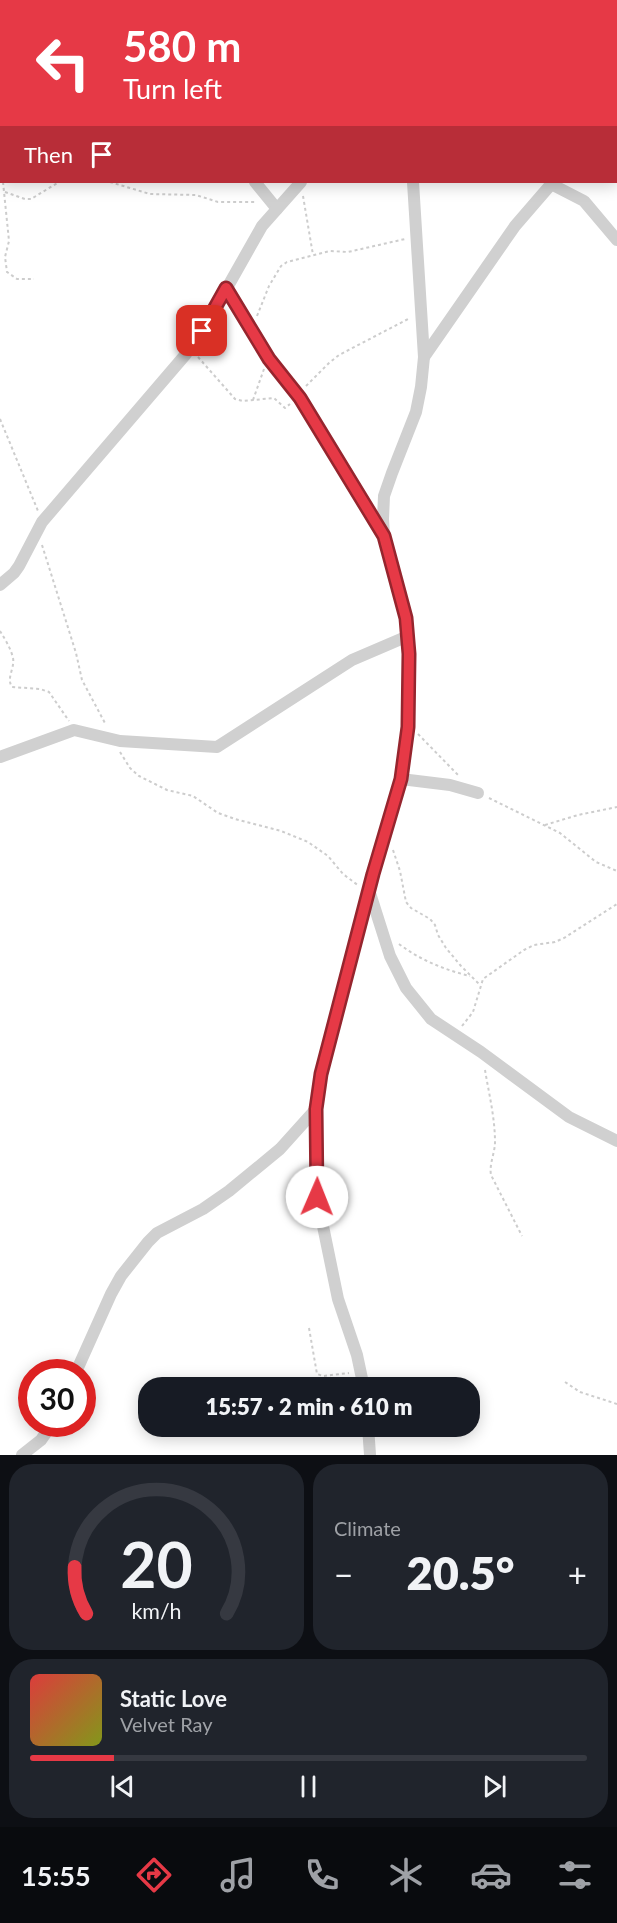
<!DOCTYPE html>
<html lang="en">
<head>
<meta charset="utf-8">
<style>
	:root { --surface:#171b24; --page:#20242c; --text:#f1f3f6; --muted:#9ea1a6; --line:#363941; --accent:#e63946 }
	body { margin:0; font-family:Lato,sans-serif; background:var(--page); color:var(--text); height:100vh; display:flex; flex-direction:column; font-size:22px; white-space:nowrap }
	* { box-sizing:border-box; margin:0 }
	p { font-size:20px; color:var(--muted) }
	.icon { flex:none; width:33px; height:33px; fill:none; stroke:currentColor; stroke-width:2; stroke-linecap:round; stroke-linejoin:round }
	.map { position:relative; height:1455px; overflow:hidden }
	.panel { display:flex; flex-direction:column; gap:9px; padding:9px; background:#0d0f14; flex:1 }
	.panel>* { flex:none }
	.top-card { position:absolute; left:0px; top:0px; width:618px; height:183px; box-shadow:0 3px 15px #0003; background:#e63946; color:#fff; overflow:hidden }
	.speed { position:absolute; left:18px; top:1359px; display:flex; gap:12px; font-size:30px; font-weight:700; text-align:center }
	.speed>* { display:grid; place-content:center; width:78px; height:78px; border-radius:50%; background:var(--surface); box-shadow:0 3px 15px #0003; line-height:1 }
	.speed .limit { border:9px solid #d22; background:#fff; color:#111 }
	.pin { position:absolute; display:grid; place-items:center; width:51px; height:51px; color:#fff; margin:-26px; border-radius:12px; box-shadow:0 3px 9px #0006 }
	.me { position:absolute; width:66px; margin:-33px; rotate:1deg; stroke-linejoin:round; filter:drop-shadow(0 0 4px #0008) }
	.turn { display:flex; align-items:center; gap:21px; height:126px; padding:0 24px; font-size:27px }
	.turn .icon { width:78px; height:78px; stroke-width:2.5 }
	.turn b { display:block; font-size:42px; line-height:51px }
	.then { display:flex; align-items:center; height:57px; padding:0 24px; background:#0003; gap:12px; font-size:22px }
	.big { font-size:45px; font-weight:800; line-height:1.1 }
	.panel .tile { flex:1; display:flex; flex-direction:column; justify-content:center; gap:9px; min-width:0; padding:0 21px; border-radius:24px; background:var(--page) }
	.panel .dial { align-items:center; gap:0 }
	.dial svg { height:156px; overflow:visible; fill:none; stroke:var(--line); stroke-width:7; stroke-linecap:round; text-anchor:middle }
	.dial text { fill:var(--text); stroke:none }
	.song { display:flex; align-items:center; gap:18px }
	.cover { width:72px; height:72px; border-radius:9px; background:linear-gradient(135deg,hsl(0 70% 55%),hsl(70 70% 35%)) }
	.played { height:6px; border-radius:3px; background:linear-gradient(90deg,var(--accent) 15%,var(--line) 15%) }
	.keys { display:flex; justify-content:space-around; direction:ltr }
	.heat { display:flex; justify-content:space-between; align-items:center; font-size:33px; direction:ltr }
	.panel .tiles { flex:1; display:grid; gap:9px; grid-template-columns:1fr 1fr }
	.tile:last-child { grid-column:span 2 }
	.trip { position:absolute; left:138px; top:1377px; width:342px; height:60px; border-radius:24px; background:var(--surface); box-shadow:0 3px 15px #0003; font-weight:800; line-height:60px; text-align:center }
	.tabs { display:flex; height:96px; justify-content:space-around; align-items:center; background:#090b0e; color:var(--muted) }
	.tabs .icon { width:42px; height:42px }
	.tabs .current { color:var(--accent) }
	.tabs b { font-size:27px; color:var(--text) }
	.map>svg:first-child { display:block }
</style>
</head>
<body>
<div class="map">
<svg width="617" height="1455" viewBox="0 0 617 1455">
	<rect width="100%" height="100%" fill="#fff"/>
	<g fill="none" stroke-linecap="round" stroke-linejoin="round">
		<g stroke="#cdcdcd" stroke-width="2" stroke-dasharray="3 3" stroke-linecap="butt">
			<path d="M89,0V2"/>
			<path d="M334,0L336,2"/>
			<path d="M409,2L412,0"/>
			<path d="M616,19H617"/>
			<path d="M0,38L2,42"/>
			<path d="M0,144L2,162"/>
			<path d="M3,182L9,241L5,257L7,272L17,279H34"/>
			<path d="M110,182L150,194L196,195L218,202H256"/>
			<path d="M5,192L25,199H31L59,182"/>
			<path d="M303,196L313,255"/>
			<path d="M257,316L269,286L281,266L287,262L330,251L348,252L405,239"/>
			<path d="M198,357L235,399L243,401L274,398L285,408L290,404"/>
			<path d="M306,386L329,363L339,355L410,318"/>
			<path d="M253,400L264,369"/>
			<path d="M0,419L38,511"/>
			<path d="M42,545L76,653L82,680L106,725"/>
			<path d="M0,631C5,639 11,649 13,658C15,668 6,678 12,687L40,689L49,692L69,721"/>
			<path d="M418,734L458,775"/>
			<path d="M120,752L130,768L139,776L167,790L193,796L218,813L235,819L281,831L308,842L328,856L343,874L359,886"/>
			<path d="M489,798L560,833L596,862L617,871"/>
			<path d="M545,825L578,815L617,807"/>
			<path d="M393,850L400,871L406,902L411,908L430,919L435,925L438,935L446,948L461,966L480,985"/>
			<path d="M399,944C420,960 445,970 470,976"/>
			<path d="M462,1026L473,1012L483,979L524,950L534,945L555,942L564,938L617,904"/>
			<path d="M485,1070C489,1094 495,1118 495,1142C495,1153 489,1164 491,1175L522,1236"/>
			<path d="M309,1328L317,1374L323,1376L349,1373"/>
			<path d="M565,1382L580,1392L617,1404"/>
		</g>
		<g stroke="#d0d0d0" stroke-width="12">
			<path d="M389,0L390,2"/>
			<path d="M529,0V2"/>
			<path d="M156,2L157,0"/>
			<path d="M507,2L509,0"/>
			<path d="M0,84L2,77"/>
			<path d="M616,92L617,91"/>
			<path d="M255,182L277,209"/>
			<path d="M551,184L584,201L617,240"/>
			<path d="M226,288L269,359L300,398L382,532"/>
			<path d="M424,357L515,226L553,182"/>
			<path d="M0,585L14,573L19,566L42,522L186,354L210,318L262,226L301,182"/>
			<path d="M0,757L74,730L120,741L217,747L352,660L408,636"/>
			<path d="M401,779L450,785L478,793"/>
			<path d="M370,893L390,956L406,988L431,1019L481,1052L569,1117L617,1141"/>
			<path d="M76,1372L111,1294L121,1276L148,1242L157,1233L203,1209L229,1191L280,1149L316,1109"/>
			<path d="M364,1388L357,1355L338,1299L317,1197L316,1109L321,1074L338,1006L373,874L401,779L408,727L409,654L406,618L384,535L383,519L384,496L392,473L416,412L421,387L424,357L413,182"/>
			<path d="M368,1426L370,1455"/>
			<path d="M22,1455L41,1440L52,1424"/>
		</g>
	</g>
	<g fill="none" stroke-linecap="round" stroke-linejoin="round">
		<defs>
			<path id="route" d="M202,331L226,288L269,359L300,398L384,536L406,618L409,654L408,727L401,779L373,874L321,1074L316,1109L317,1197"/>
		</defs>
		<use href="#route" stroke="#96252e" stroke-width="15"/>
		<use href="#route" stroke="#e63946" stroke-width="10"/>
	</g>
</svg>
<div class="speed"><div class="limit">30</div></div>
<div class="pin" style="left:202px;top:331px;background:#d93025"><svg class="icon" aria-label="arrive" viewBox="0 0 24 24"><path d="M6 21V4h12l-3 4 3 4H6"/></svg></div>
<svg class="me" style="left:317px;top:1197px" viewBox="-20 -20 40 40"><circle r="19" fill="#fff"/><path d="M0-13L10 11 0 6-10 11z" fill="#e63946"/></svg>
<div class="trip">15:57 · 2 min · 610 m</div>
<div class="top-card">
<div class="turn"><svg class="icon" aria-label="left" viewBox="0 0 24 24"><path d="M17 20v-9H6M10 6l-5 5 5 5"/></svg><div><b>580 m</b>Turn left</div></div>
<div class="then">Then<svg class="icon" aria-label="arrive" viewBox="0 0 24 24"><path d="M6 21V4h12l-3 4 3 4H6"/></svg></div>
</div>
</div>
<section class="panel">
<div class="tiles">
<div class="tile dial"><svg viewBox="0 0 100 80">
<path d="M14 69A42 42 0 1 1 86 69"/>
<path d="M14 69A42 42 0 0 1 8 45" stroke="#e63946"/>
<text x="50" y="56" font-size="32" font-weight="700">20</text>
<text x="50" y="72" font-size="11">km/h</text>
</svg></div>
<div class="tile"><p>Climate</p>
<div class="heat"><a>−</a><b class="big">20.5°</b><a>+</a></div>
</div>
<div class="tile">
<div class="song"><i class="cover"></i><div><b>Static Love</b><p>Velvet Ray</p></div></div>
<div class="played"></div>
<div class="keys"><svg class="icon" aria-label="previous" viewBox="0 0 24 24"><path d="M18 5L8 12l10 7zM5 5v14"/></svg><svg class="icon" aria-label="pause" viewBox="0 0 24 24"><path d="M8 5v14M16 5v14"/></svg><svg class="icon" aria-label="next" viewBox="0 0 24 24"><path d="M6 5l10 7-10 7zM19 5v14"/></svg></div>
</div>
</div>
</section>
<nav class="tabs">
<b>15:55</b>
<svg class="icon current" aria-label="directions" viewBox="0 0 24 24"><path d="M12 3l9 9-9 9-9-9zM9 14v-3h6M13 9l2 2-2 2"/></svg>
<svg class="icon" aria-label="music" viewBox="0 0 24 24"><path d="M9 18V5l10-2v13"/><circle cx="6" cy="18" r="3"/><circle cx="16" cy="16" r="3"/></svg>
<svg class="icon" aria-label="phone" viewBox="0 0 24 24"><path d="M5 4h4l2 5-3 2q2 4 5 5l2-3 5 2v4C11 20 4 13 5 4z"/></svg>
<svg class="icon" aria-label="climate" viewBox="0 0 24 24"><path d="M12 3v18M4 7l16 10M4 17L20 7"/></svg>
<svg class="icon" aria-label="car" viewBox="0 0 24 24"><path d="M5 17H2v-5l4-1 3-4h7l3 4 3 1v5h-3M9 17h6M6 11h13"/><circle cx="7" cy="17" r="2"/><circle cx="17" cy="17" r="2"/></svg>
<svg class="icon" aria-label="filters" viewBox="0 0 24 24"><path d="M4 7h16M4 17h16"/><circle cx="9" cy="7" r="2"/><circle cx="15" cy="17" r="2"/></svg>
</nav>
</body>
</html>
